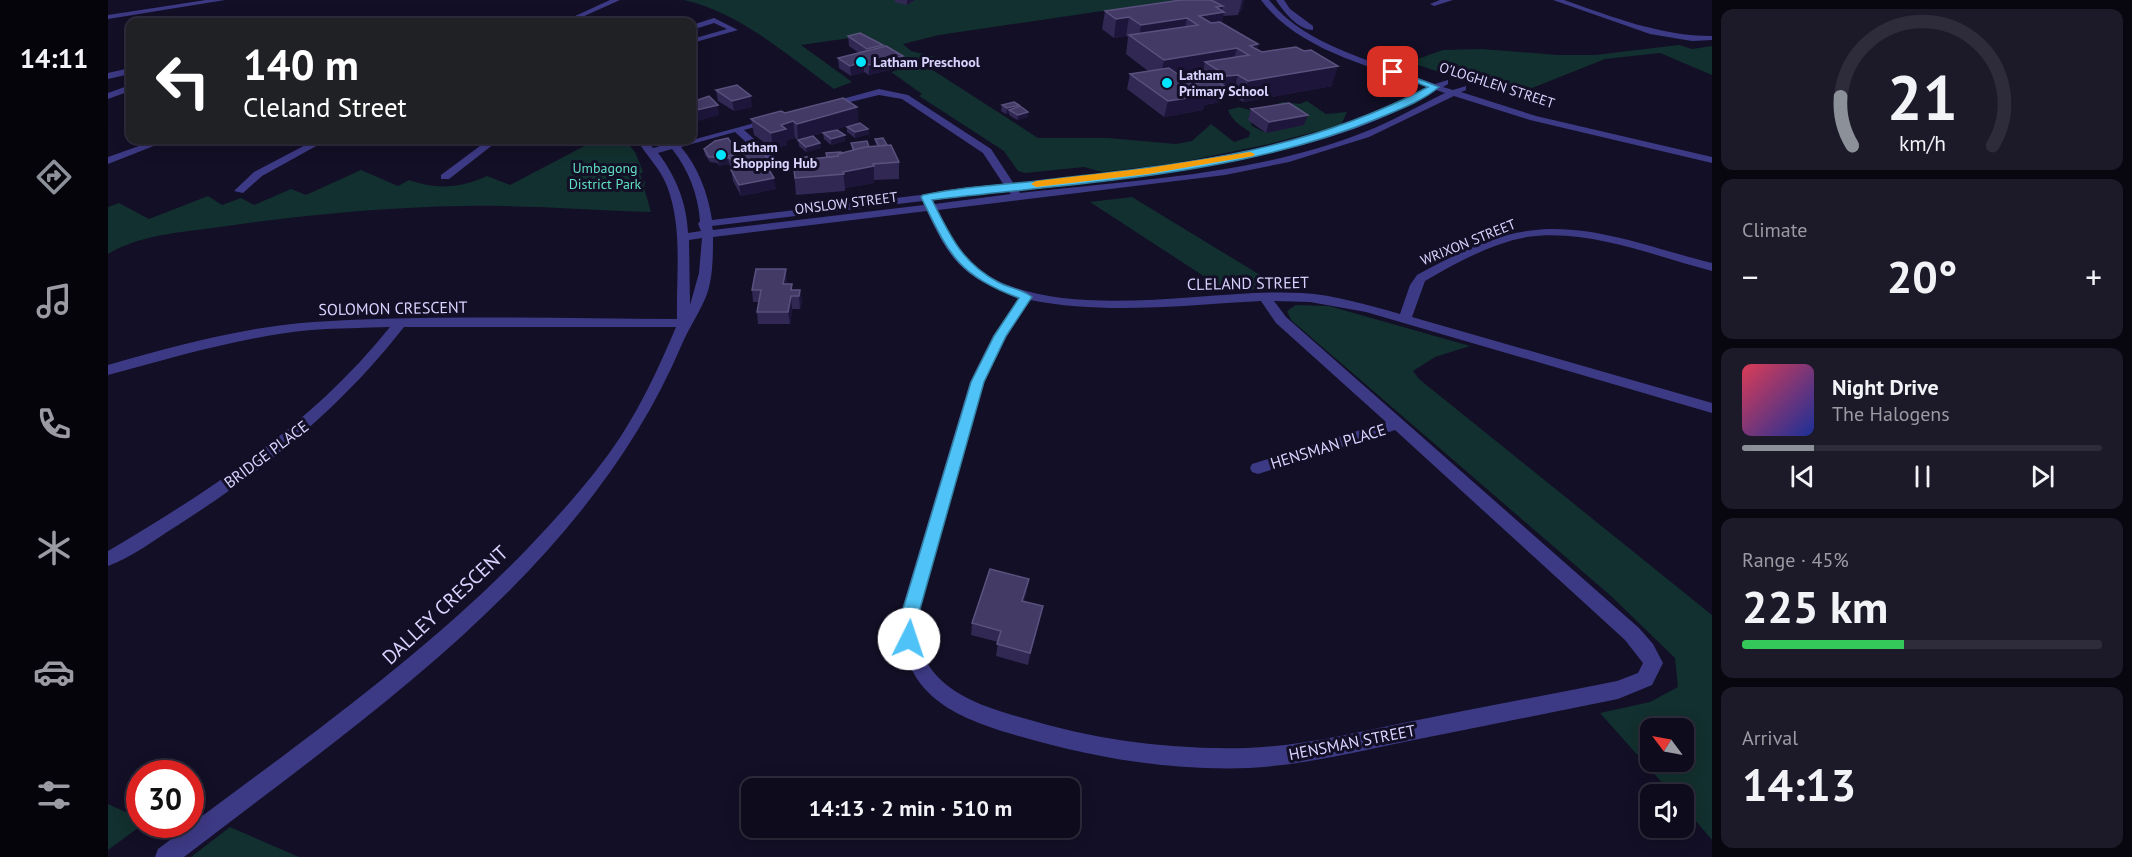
<!DOCTYPE html>
<html lang="en">
<head>
<meta charset="utf-8">
<style>
	:root { --surface:#0e0b1c; --page:#1c1929; --text:#f1f3f6; --muted:#9b9ba3; --line:#2e2b3b; --accent:#8c9099 }
	body { margin:0; font-family:"PT Sans",sans-serif; background:var(--page); color:var(--text); height:100vh; display:flex; flex-direction:column; font-size:22px; white-space:nowrap }
	* { box-sizing:border-box; margin:0 }
	p { font-size:20px; color:var(--muted) }
	.icon { flex:none; width:33px; height:33px; fill:none; stroke:currentColor; stroke-width:2; stroke-linecap:round; stroke-linejoin:round }
	.map { position:relative; flex:1; overflow:hidden }
	.drawer { display:flex; flex-direction:column; gap:9px; padding:9px; background:#08060f; width:420px }
	.drawer>* { flex:none }
	.banner { position:absolute; left:18px; top:18px; width:570px; height:126px; border-radius:12px; box-shadow:0 3px 15px #0003,0 0 0 2px var(--line); background:#202124; color:#fff; overflow:hidden }
	.needle { width:39px; rotate:302deg }
	.buttons { position:absolute; left:1532px; top:718px; display:grid; gap:12px }
	.buttons a { display:grid; place-items:center; width:54px; height:54px; border-radius:12px; background:var(--surface); box-shadow:0 3px 15px #0003,0 0 0 2px var(--line); font-size:30px }
	.speed { position:absolute; left:18px; top:760px; display:flex; gap:12px; font-size:30px; font-weight:700; text-align:center }
	.speed>* { display:grid; place-content:center; width:78px; height:78px; border-radius:50%; background:var(--surface); box-shadow:0 3px 15px #0003,0 0 0 2px var(--line); line-height:1 }
	.speed .limit { border:9px solid #d22; background:#fff; color:#111 }
	.pin { position:absolute; display:grid; place-items:center; width:51px; height:51px; color:#fff; margin:-26px; border-radius:12px; box-shadow:0 3px 9px #0006 }
	.me { position:absolute; width:66px; margin:-33px; rotate:4deg; stroke-linejoin:round; filter:drop-shadow(0 0 4px #0008) }
	.turn { display:flex; align-items:center; gap:21px; height:126px; padding:0 18px; font-size:27px }
	.turn .icon { width:78px; height:78px; stroke-width:2.5 }
	.turn b { display:block; font-size:42px; line-height:51px }
	.big { font-size:45px; font-weight:600; line-height:1.1 }
	.drawer .widget { flex:1; display:flex; flex-direction:column; justify-content:center; gap:9px; min-width:0; padding:0 21px; border-radius:12px; background:var(--page) }
	.drawer .dial { align-items:center; gap:0 }
	.dial svg { height:156px; overflow:visible; fill:none; stroke:var(--line); stroke-width:7; stroke-linecap:round; text-anchor:middle }
	.dial text { fill:var(--text); stroke:none }
	.song { display:flex; align-items:center; gap:18px }
	.cover { width:72px; height:72px; border-radius:9px; background:linear-gradient(135deg,hsl(350 70% 55%),hsl(230 70% 35%)) }
	.played { height:6px; border-radius:3px; background:linear-gradient(90deg,var(--accent) 20%,var(--line) 20%) }
	.keys { display:flex; justify-content:space-around; direction:ltr }
	.heat { display:flex; justify-content:space-between; align-items:center; font-size:33px; direction:ltr }
	.charge { height:9px; border-radius:4px; background:linear-gradient(90deg,#34c759 45%,var(--line) 0) }
	.trip { position:absolute; left:633px; top:778px; width:339px; height:60px; border-radius:12px; background:var(--surface); box-shadow:0 3px 15px #0003,0 0 0 2px var(--line); font-weight:600; line-height:60px; text-align:center }
	main { display:flex; flex:1; min-height:0 }
	.tabs { display:flex; flex-direction:column; width:108px; justify-content:space-around; align-items:center; background:#06040b; color:var(--muted) }
	.tabs .icon { width:42px; height:42px }
	.tabs .active { color:var(--accent) }
	.tabs b { font-size:27px; color:var(--text) }
	.map>svg:first-child { display:block }
</style>
</head>
<body>
<main>
<nav class="tabs">
<b>14:11</b>
<svg class="icon active" aria-label="directions" viewBox="0 0 24 24"><path d="M12 3l9 9-9 9-9-9zM9 14v-3h6M13 9l2 2-2 2"/></svg>
<svg class="icon" aria-label="music" viewBox="0 0 24 24"><path d="M9 18V5l10-2v13"/><circle cx="6" cy="18" r="3"/><circle cx="16" cy="16" r="3"/></svg>
<svg class="icon" aria-label="phone" viewBox="0 0 24 24"><path d="M5 4h4l2 5-3 2q2 4 5 5l2-3 5 2v4C11 20 4 13 5 4z"/></svg>
<svg class="icon" aria-label="climate" viewBox="0 0 24 24"><path d="M12 3v18M4 7l16 10M4 17L20 7"/></svg>
<svg class="icon" aria-label="car" viewBox="0 0 24 24"><path d="M5 17H2v-5l4-1 3-4h7l3 4 3 1v5h-3M9 17h6M6 11h13"/><circle cx="7" cy="17" r="2"/><circle cx="17" cy="17" r="2"/></svg>
<svg class="icon" aria-label="filters" viewBox="0 0 24 24"><path d="M4 7h16M4 17h16"/><circle cx="9" cy="7" r="2"/><circle cx="15" cy="17" r="2"/></svg>
</nav>
<div class="map">
<svg width="1604" height="857" viewBox="0 0 1604 857">
	<rect width="100%" height="100%" fill="#130f26"/>
	<g fill="#12302f" fill-rule="evenodd">
		<path d="M576,0H1068L831,35L795,44L803,51L831,58V64L820,67L930,138H1000L1068,144L1084,141L1103,124L1126,142L1141,137L1142,132C1133,126 1124,121 1120,110L1131,107L1145,111L1142,120L1144,126L1156,132L1195,124L1154,109L1175,102L1192,104L1199,101L1218,114L1239,112L1233,125L1161,144L1069,163L994,172L976,167L917,173L910,171L896,151L811,96L814,94L783,72L800,67L749,37L693,45L744,82L726,89C680,56 633,13 576,0Z"/>
		<path d="M1571,45L1584,49L1604,46V75L1552,53L1497,59L1404,96L1301,62L1335,50L1374,49L1449,55H1487Z"/>
		<path d="M488,140H517L527,152L535,172L532,174L534,180L537,181L536,188L543,212C481,210 418,205 356,206C277,207 198,215 119,226C80,232 35,233 0,254V207L11,203L41,219L100,196L114,205L133,198L146,205L183,189L198,195L253,170L290,186L301,180C328,190 353,188 379,176L402,185Z"/>
		<path d="M1024,197L1162,281L1164,289L1117,290L982,202Z"/>
		<path d="M1188,305L1221,306L1362,346L1327,357L1305,371L1311,379L1604,615V840L1575,806V795H1565L1492,713L1542,702L1570,687L1567,658L1503,596L1183,320L1179,311ZM1542,729H1575V762H1542Z"/>
		<path d="M0,804L22,814L31,811L32,825H34L0,850Z"/>
		<path d="M122,827L191,857H83Z"/>
	</g>
	<g fill="none" stroke-linecap="round" stroke-linejoin="round">
		<g fill="#3d3a85" fill-rule="evenodd">
			<path d="M98,0H117L0,19V15Z"/>
			<path d="M502,0H512L463,22H454Z"/>
			<path d="M1153,0H1161C1198,47 1272,63 1327,84L1340,80V84L1335,87L1345,90L1358,86V90L1353,92L1428,116L1604,157V163L1422,120L1346,96L1261,137L1181,162L1117,175L830,210C838,227 845,248 860,261C936,330 1099,287 1194,293C1227,295 1260,305 1292,314L1302,285L1309,275C1342,257 1381,236 1419,231C1480,221 1546,249 1604,263V271C1546,256 1480,228 1419,237C1384,243 1348,263 1317,281L1304,317L1604,403V413L1258,312L1202,302L1166,301L1178,317L1531,628L1545,644L1555,663L1544,685L1510,699C1440,713 1371,727 1301,741C1248,752 1195,765 1141,768C1060,771 981,757 904,734C836,714 789,688 794,609L862,382L885,336L912,297C858,280 842,262 819,211L605,237C605,257 605,281 597,299C590,315 581,328 574,344C479,569 263,713 76,857H47L50,849C176,754 309,663 420,548C453,513 486,477 513,436C535,402 552,365 568,327H296C231,410 156,470 67,527C46,540 23,558 0,566V551C105,489 205,423 282,327C256,328 229,328 203,330C133,337 67,357 0,375V365C66,346 136,327 205,322C326,314 448,319 569,319C568,275 575,228 559,186C552,168 538,155 529,140H539L545,148L560,144L557,140L569,142L584,140L665,118V122L636,130L672,162V166H664L627,132L573,147C590,167 600,193 604,220L896,185L875,153L794,99L771,95L717,108L712,105L771,89L800,95L883,149L906,184L1040,168L1165,147L1240,125L1281,108L1320,87C1263,66 1191,51 1153,0ZM1328,90L1337,93C1310,106 1283,122 1254,133C1147,175 1026,180 912,193L910,190C1023,176 1138,167 1246,129C1275,119 1301,105 1328,90ZM564,149C581,170 590,195 592,221L590,224L593,231L580,233C579,204 568,176 550,153ZM900,191L903,194L827,204L825,200ZM815,201L816,205L605,230L604,226ZM594,238L591,273L582,305L581,240ZM922,300C998,315 1077,305 1153,301L1168,323L1278,422L1144,464L1142,468L1144,472L1150,474L1287,430L1517,640L1535,663L1530,673L1509,681C1439,695 1369,708 1300,722C1246,733 1193,746 1139,748C1063,750 987,740 915,718C879,708 830,693 815,654C810,639 811,624 812,609L876,382L899,336Z"/>
			<path d="M1168,0H1176L1182,9L1205,26V30C1190,30 1175,11 1168,0Z"/>
			<path d="M1332,0H1345L1326,6L1322,4Z"/>
			<path d="M1445,0H1456C1505,17 1552,36 1604,36V40L1584,41L1542,34Z"/>
			<path d="M606,18L630,30L584,43V39L619,29L606,23L584,30V25Z"/>
			<path d="M22,68V74L0,79V73Z"/>
			<path d="M22,85V91L0,99V93Z"/>
			<path d="M48,140H61L0,164V157Z"/>
			<path d="M207,140H219L154,176L135,193L126,191L146,172Z"/>
			<path d="M380,140H391L341,179H333V175Z"/>
		</g>
	</g>
	<g fill="#312854" fill-rule="evenodd">
		<path d="M787,0H807L799,5L787,2Z"/>
		<path d="M1073,0H1136L1133,11L1131,12L1130,15L1115,16L1114,23L1150,44L1149,50L1154,52L1224,86L1135,102L1125,95L1114,96L1113,102L1096,105L1095,110L1056,117L1019,89L1022,74L1040,71L1018,54L1020,37L1018,36L1006,38L994,29L997,11ZM1095,72L1093,82L1084,84L1072,76Z"/>
		<path d="M740,36L775,47L795,56V67L761,75L756,72L743,76L731,68L730,58L751,53L741,46Z"/>
		<path d="M608,90L644,107L626,111L610,101Z"/>
		<path d="M894,105H911V107L920,112V117L909,120L901,115V113L898,114L893,111Z"/>
		<path d="M749,107L750,123L690,140L687,138L679,140V145L665,149L646,135L643,119L677,113Z"/>
		<path d="M1143,109L1196,125L1158,133L1140,120Z"/>
		<path d="M739,127L760,129L761,134L747,138L739,132Z"/>
		<path d="M715,133L737,135V141L723,145L716,139Z"/>
		<path d="M767,139L779,145L791,162V179L766,180V183L737,188V191L688,195L685,161L718,157V153H734L744,151L743,143L761,147L768,146Z"/>
		<path d="M690,140L713,148L698,152L691,146Z"/>
		<path d="M596,149L642,151L663,173L668,189L633,196L625,181L623,169L621,164L611,166L609,163L602,162L597,155Z"/>
		<path d="M679,281V284H684V290H692L694,302L692,309H684L682,324H650L649,312L651,302H645L644,290Z"/>
		<path d="M921,579L916,601L932,618L920,665L888,656L890,642L863,635L864,623Z"/>
	</g>
	<g fill="#1d163a">
		<path d="M799,0H807L799,5Z"/>
		<path d="M1134,0H1136L1133,11L1131,12Z"/>
		<path d="M1115,6L1113,13L1116,12L1112,31L1091,16L1108,7Z"/>
		<path d="M1021,17L1018,36L1006,38L1008,19Z"/>
		<path d="M1079,18L1075,36L1030,42L1033,25Z"/>
		<path d="M1150,44L1145,64L1142,46Z"/>
		<path d="M775,45V55L760,59L759,49Z"/>
		<path d="M1129,48L1124,67L1097,62L1095,72L1052,79L1056,60Z"/>
		<path d="M795,56V67L761,75V65Z"/>
		<path d="M756,61V72L743,76L742,66Z"/>
		<path d="M1230,66L1224,86L1135,102L1140,81Z"/>
		<path d="M1130,75L1125,95L1114,96L1113,102L1096,105L1095,110L1056,117L1060,101L1092,90L1116,86L1119,76Z"/>
		<path d="M643,96L644,107L626,111L624,101Z"/>
		<path d="M610,105L611,115L584,123V111Z"/>
		<path d="M911,105V110H901V113L898,114L899,108Z"/>
		<path d="M749,107L750,123L690,140L689,124Z"/>
		<path d="M920,112V117L909,120L910,115Z"/>
		<path d="M1200,115L1196,125L1158,133L1161,122Z"/>
		<path d="M685,121L687,138L679,140V145L665,149L663,133L673,125Z"/>
		<path d="M760,129L761,134L747,138V132Z"/>
		<path d="M737,135V141L723,145V139Z"/>
		<path d="M712,143L713,148L698,152V147Z"/>
		<path d="M620,158L621,164L611,166L610,160Z"/>
		<path d="M662,162L663,173L657,163Z"/>
		<path d="M766,166V183L737,188L735,172Z"/>
		<path d="M666,178L668,189L633,196L631,185Z"/>
		<path d="M678,269L679,281L677,296L675,284Z"/>
		<path d="M692,290L694,302L692,309L691,296Z"/>
		<path d="M683,296L684,309L682,324L680,312Z"/>
		<path d="M921,579L919,592L913,613L914,601Z"/>
		<path d="M935,606L932,618L920,665L922,653Z"/>
	</g>
	<g fill="#433a66" stroke="#5a527e" stroke-width="1.5">
		<path d="M1073,0H1103L1115,6L1108,7L1116,12L1091,16L1103,23L1112,22L1150,44L1142,46L1154,52L1188,47L1196,51L1203,50L1230,66L1140,81L1130,75L1119,76L1097,62L1141,55L1129,48L1056,60L1021,35L1090,25L1079,18L1033,25L1021,17L1008,19L997,11Z"/>
		<path d="M752,33L775,45L759,49L740,36Z"/>
		<path d="M778,46L795,56L761,65L756,61L742,66L730,58Z"/>
		<path d="M1061,68L1084,84L1108,80L1116,86L1092,90L1098,95L1060,101L1022,74Z"/>
		<path d="M629,85L643,96L624,101L608,90Z"/>
		<path d="M601,96L610,105L584,111V102Z"/>
		<path d="M735,98L749,107L689,124L685,121L673,125L678,129L663,133L643,119L673,111L677,113Z"/>
		<path d="M906,102L911,105L899,108L894,105Z"/>
		<path d="M1181,103L1200,115L1161,122L1143,109Z"/>
		<path d="M912,106L920,112L910,115L901,110Z"/>
		<path d="M752,123L760,129L747,132L739,127Z"/>
		<path d="M729,130L737,135L723,139L715,133Z"/>
		<path d="M705,136L712,143L698,147L690,140Z"/>
		<path d="M620,138L629,151L641,149L642,151L620,156V158L610,160L609,157H601L596,149L607,141Z"/>
		<path d="M775,138L779,145L771,146L767,139Z"/>
		<path d="M759,141L761,147L746,150L743,143Z"/>
		<path d="M783,145L791,162L765,164L766,166L735,172L736,174L687,178L685,161L730,156V154L757,147Z"/>
		<path d="M653,149L662,162L657,163L666,178L631,185L623,170L628,168L620,156Z"/>
		<path d="M733,152L734,153L730,154V156L719,157L718,153Z"/>
		<path d="M705,156L706,159L691,160L690,158Z"/>
		<path d="M648,269H678L675,284H684L683,290H692L691,296H683L680,312H649L653,290H644Z"/>
		<path d="M882,569L921,579L914,601L935,606L922,653L889,644L893,631L864,623Z"/>
	</g>
	<path fill="#4fc3f7" stroke="#337fa1" stroke-width="1.5" d="M1285,69L1331,87C1315,101 1290,110 1271,118C1131,176 973,182 824,200C842,235 853,262 890,282C900,288 915,289 924,297L898,336L876,382L812,609L807,644L801,647L795,644L793,639L795,609L863,382L886,336L911,298C849,275 841,254 813,197L815,195C854,186 897,185 937,180C1075,164 1195,153 1320,87L1282,73Z"/>
	<path fill="#f59e0b" d="M1142,152L1147,154L1145,156L1040,174L928,187L923,184L928,181L1040,168Z"/>
	<g fill="#00e5ff" stroke="#130f26" stroke-width="2">
		<circle cx="753" cy="62" r="6"/>
		<circle cx="1059" cy="83" r="6"/>
		<circle cx="613" cy="155" r="6"/>
	</g>
	<g text-anchor="middle" stroke-width="6" stroke-linejoin="round" paint-order="stroke">
		<g font-size="14" font-weight="bold" fill="#d9d4ff" stroke="#130f26" text-anchor="start">
			<text x="765" y="67">Latham Preschool</text>
			<text x="1071" y="80">Latham<tspan x="1071" dy="16">Primary School</tspan></text>
			<text x="625" y="152">Latham<tspan x="625" dy="16">Shopping Hub</tspan></text>
		</g>
		<g font-size="14" fill="#d9d4ff" stroke="#130f26">
			<text transform="translate(1389 85) rotate(18)" y="5">O'LOGHLEN STREET</text>
			<text transform="translate(738 203) rotate(-7)" y="5">ONSLOW STREET</text>
			<text transform="translate(1360 242) rotate(-22)" y="5">WRIXON STREET</text>
		</g>
		<g font-size="14" fill="#5fe0c0" stroke="#130f26">
			<text x="497" y="173">Umbagong<tspan x="497" dy="16">District Park</tspan></text>
		</g>
		<g font-size="16" fill="#d9d4ff" stroke="#130f26">
			<text transform="translate(1140 283) rotate(-1)" y="6">CLELAND STREET</text>
			<text transform="translate(285 308) rotate(-1)" y="6">SOLOMON CRESCENT</text>
			<text transform="translate(1220 446) rotate(-17)" y="6">HENSMAN PLACE</text>
			<text transform="translate(158 454) rotate(-37)" y="6">BRIDGE PLACE</text>
			<text transform="translate(1244 742) rotate(-11)" y="6">HENSMAN STREET</text>
		</g>
		<g font-size="20" fill="#d9d4ff" stroke="#130f26">
			<text transform="translate(337 605) rotate(-43)" y="7">DALLEY CRESCENT</text>
		</g>
	</g>
</svg>
<div class="buttons">
<a><svg class="needle" viewBox="-14 -14 28 28"><path d="M0-13l5 13h-10z" fill="#e53935"/><path d="M0 13l5-13h-10z" fill="#9b9ba3"/></svg></a>
<a><svg class="icon" aria-label="sound" viewBox="0 0 24 24"><path d="M4 9h4l5-4v14l-5-4H4zM17 9q2 3 0 6"/></svg></a>
</div>
<div class="speed"><div class="limit">30</div></div>
<div class="pin" style="left:1285px;top:72px;background:#d93025"><svg class="icon" aria-label="arrive" viewBox="0 0 24 24"><path d="M6 21V4h12l-3 4 3 4H6"/></svg></div>
<svg class="me" style="left:801px;top:639px" viewBox="-20 -20 40 40"><circle r="19" fill="#fff"/><path d="M0-13L10 11 0 6-10 11z" fill="#4fc3f7"/></svg>
<div class="trip">14:13 · 2 min · 510 m</div>
<div class="banner">
<div class="turn"><svg class="icon" aria-label="left" viewBox="0 0 24 24"><path d="M17 20v-9H6M10 6l-5 5 5 5"/></svg><div><b>140 m</b>Cleland Street</div></div>
</div>
</div>
<section class="drawer">
<div class="widget dial"><svg viewBox="0 0 100 80">
<path d="M14 69A42 42 0 1 1 86 69"/>
<path d="M14 69A42 42 0 0 1 8 44" stroke="#8c9099"/>
<text x="50" y="56" font-size="32" font-weight="700">21</text>
<text x="50" y="72" font-size="11">km/h</text>
</svg></div>
<div class="widget"><p>Climate</p>
<div class="heat"><a>−</a><b class="big">20°</b><a>+</a></div>
</div>
<div class="widget">
<div class="song"><i class="cover"></i><div><b>Night Drive</b><p>The Halogens</p></div></div>
<div class="played"></div>
<div class="keys"><svg class="icon" aria-label="previous" viewBox="0 0 24 24"><path d="M18 5L8 12l10 7zM5 5v14"/></svg><svg class="icon" aria-label="pause" viewBox="0 0 24 24"><path d="M8 5v14M16 5v14"/></svg><svg class="icon" aria-label="next" viewBox="0 0 24 24"><path d="M6 5l10 7-10 7zM19 5v14"/></svg></div>
</div>
<div class="widget"><p>Range · 45%</p><b class="big">225 km</b><div class="charge"></div></div>
<div class="widget"><p>Arrival</p><b class="big">14:13</b></div>
</section>
</main>
</body>
</html>
